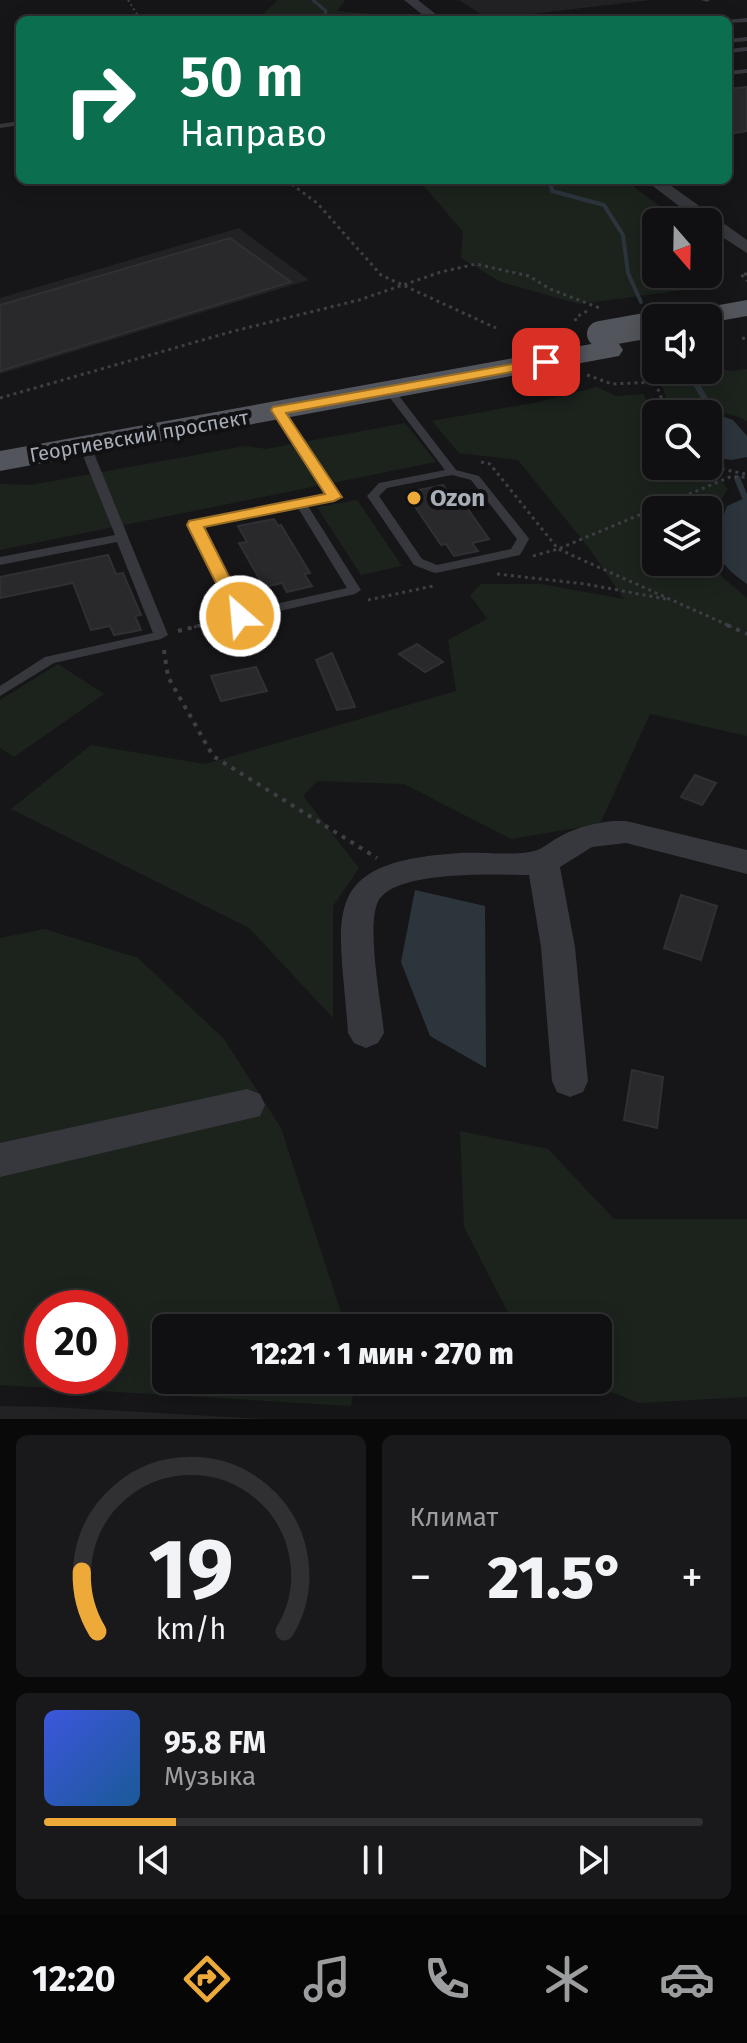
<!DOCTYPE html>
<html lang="ru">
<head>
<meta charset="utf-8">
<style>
	:root { --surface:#101012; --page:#19191b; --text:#f1f3f6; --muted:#9c9d9f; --line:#303032; --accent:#edaa39 }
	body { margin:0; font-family:"Fira Sans",sans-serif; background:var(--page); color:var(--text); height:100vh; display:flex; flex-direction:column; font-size:30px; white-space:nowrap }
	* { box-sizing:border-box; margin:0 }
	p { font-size:26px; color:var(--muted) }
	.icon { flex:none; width:44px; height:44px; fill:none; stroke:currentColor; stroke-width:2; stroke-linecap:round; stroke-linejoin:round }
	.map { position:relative; height:1419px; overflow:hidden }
	.drawer { display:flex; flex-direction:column; gap:16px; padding:16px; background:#09090a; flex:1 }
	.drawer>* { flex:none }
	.hud { position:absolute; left:16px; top:16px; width:716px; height:168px; border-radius:12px; box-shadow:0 4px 20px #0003,0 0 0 2px var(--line); background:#0b6e4f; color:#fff; overflow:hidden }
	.needle { width:52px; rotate:160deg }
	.controls { position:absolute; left:642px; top:208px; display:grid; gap:16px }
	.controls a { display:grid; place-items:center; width:80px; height:80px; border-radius:12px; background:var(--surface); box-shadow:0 4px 20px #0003,0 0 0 2px var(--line); font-size:40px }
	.speed { position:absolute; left:24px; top:1290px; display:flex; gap:16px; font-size:40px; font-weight:700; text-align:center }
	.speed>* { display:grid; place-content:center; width:104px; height:104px; border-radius:50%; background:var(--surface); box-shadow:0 4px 20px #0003,0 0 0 2px var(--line); line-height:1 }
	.speed .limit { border:12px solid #d22; background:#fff; color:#111 }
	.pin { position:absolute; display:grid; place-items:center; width:68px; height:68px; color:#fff; margin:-34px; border-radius:16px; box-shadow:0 4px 12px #0006 }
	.me { position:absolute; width:88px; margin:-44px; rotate:333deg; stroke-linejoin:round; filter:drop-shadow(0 0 6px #0008) }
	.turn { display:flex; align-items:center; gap:28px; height:168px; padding:0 32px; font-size:36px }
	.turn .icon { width:104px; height:104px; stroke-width:2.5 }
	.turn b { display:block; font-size:56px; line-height:68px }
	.big { font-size:60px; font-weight:800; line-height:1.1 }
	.drawer .widget { flex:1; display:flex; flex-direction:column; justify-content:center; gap:12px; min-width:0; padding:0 28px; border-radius:12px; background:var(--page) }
	.drawer .dial { align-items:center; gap:0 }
	.dial svg { height:208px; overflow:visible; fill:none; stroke:var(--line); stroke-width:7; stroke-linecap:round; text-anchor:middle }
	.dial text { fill:var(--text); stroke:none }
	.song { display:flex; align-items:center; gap:24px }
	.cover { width:96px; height:96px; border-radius:12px; background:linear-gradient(135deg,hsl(230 70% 55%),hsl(210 70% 35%)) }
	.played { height:8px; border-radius:4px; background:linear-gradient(90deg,var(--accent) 20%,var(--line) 20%) }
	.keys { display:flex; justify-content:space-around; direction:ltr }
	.heat { display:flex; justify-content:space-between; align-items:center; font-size:44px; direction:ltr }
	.drawer .tiles { flex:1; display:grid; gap:16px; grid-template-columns:1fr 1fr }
	.widget:last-child { grid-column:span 2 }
	.trip { position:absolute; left:152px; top:1314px; width:460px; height:80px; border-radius:12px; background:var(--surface); box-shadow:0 4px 20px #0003,0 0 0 2px var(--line); font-weight:800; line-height:80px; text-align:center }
	.tab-bar { display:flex; height:128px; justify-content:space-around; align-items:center; background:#060607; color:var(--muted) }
	.tab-bar .icon { width:56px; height:56px }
	.tab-bar .current { color:var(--accent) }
	.tab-bar b { font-size:36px; color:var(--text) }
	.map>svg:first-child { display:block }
</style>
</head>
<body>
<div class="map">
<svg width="747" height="1419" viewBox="0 0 747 1419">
	<rect width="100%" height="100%" fill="#161618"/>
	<g fill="#222225">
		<path d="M459,0H651L488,19Z"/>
		<path d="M239,228L309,280L0,374V298Z"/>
		<path d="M0,1406L52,1407L267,1419H0Z"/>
	</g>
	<g fill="#1c231d" fill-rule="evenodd">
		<path d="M278,0H345L337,11L389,15L412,20H257Z"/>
		<path d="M419,180H625L680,222H656V274H708V248L722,257L707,287L579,304L501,282L461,258L463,232Z"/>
		<path d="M715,368L733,371L747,369V421C721,407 701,414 673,414L659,379Z"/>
		<path d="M597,387L616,396L643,394L656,419V466C685,466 709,464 728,489L708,520V510H656V562H708V553L722,577L747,598V736L650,714L600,824L511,839L404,784L317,781L303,796L359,868L333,906V1018L249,928L11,809L91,745L205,764L456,691L448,640L487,619L470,595L481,584H540L624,599L589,548L518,460L459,453L432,421L538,402Z"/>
		<path d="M405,423L436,462L0,550V484L31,485L245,446L266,449Z"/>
		<path d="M357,500L402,566L361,575L317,507Z"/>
		<path d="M58,664L104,694L14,757L0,748V700Z"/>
		<path d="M45,929L138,958L224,1039L281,1128L346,1328H166V1380H356L351,1406L0,1385V938ZM42,1308H110V1376H42Z"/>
		<path d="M460,1131L548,1149L614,1219H747V1397L639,1403L581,1380H598V1328H516L464,1227Z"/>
	</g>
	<g fill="#2c353c">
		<path d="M716,414L733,420L747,436V457L731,460L708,456V415Z"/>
		<path d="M747,497V584C710,559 713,544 727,506Z"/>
		<path d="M415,890L485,906L486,1068L430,1036L401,962Z"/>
	</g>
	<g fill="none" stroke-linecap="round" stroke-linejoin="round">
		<path stroke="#2c353c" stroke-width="3" d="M313,0L326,11L324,20"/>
		<g stroke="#2c353c" stroke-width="4">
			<path d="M491,180H511"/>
			<path d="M546,180L550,182L552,191L604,205L623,235L628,273L641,302"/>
		</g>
		<g stroke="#2c353c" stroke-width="6">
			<path d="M691,375L719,423"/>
			<path d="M737,478L747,502"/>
		</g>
	</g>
	<g fill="#29292c" stroke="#303034" stroke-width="2">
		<path d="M747,87V131L728,134V89Z"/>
		<path d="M230,238L291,282L0,371V305Z"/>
		<path d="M443,485L453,500L460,498L489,539L472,543L478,551L454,556L446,544L441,545L410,499L413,498L409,492Z"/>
		<path d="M274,519L278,526L281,525L310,573L304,574L312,586L287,592L282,583L264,587L239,543L247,542L238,526Z"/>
		<path d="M108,555L116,574L123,573L141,615L135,616L141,630L114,635L110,626L91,630L73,583L0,598V577Z"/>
		<path d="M417,644L443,662L425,672L399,654Z"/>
		<path d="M332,653L355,707L337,710L316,660Z"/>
		<path d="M256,667L267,691L221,701L211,676Z"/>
		<path d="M695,775L716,783L702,805L681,797Z"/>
		<path d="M681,895L717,906L701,960L664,948Z"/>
		<path d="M632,1070L663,1077L657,1128L624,1120Z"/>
	</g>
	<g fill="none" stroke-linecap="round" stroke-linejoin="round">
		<path stroke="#3d3f44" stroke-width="2" stroke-dasharray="2 3" stroke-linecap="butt" d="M128,0L137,14L136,20"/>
		<g stroke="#3d3f44" stroke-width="3" stroke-dasharray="3 4" stroke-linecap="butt">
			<path d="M286,180L317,203L381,275L496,328"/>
			<path d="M747,274H741L747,281"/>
			<path d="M576,321L575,318L587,311"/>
			<path d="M742,338L747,339"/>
			<path d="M587,375L612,384L655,382L668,414"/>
			<path d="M0,398L234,331L359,300L441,272L476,264L529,276L550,289L602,309"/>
			<path d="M481,462L490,464L558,549L732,627"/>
			<path d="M708,466L745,474"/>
			<path d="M533,556L558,549L730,477H747"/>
			<path d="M497,574L585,584L666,599"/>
			<path d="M368,600L433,586"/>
			<path d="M194,627L224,620"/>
		</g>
		<g stroke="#3d3f44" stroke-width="4" stroke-dasharray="4 6" stroke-linecap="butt">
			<path d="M727,625L747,634"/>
			<path d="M178,631L202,625"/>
			<path d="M164,650L168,677L213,756L377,858"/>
		</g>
		<g fill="#37383d" fill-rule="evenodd">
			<path d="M701,0H710L707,2Z"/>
			<path d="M747,18V22L728,23V20H726Z"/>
			<path d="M747,37V41L728,43V39Z"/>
			<path d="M747,47V51L728,53V49Z"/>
			<path d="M747,69V73L728,75V71Z"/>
			<path d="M20,121V125L0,128V124Z"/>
			<path d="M389,387L393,388L456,470L479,476L527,536L529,539L520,555L436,573L432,572L414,565L367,496L379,483L445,470L384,390ZM452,475L471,480L517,539L511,549L437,565L422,559L379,496L387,488Z"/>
			<path d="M278,407L283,410L340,497L338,499L308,506L361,590L355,594L240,620L234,616L189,525L195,521L327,495L273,410ZM298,508L347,588L244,611L202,527Z"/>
			<path d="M85,443L91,446L168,635L161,639L54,663L0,696V686L45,657L153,633L117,542L0,565V557L115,535L79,446Z"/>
		</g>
		<g fill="#37383d" fill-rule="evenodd">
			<path d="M404,0H418L443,20H429Z"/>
			<path d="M645,180H663L747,240V253L708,228V222H700Z"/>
			<path d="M614,821H626L747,850V874L626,843L592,847L560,867L575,947L588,1081L583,1092L570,1097L557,1092L552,1081L541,947L529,875C498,875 390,869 377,904C367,931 381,1002 384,1033L378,1043L366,1048L354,1043L348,1033C340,915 314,862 460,853C482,852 514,856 534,851C543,849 552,840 561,836C577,827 595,823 614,821Z"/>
			<path d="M247,1089L260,1094L265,1105L260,1116L0,1177V1143Z"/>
		</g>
		<g fill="#53555c" fill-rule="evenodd">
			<path d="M747,300V316L708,323V318H676L680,312Z"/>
			<path d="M608,341L619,344L623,350L619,356L0,471V451Z"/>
		</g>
		<path stroke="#53555c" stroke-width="26" d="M600,334L656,324"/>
	</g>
	<path fill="#edaa39" stroke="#9a6e25" stroke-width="2" d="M546,358L552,362L550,365L286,413L342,497L334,501L204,527L249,616L246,619H234L187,525L189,521L325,494L271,410L273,407Z"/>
	<circle fill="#edaa39" stroke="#111113" stroke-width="3" cx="414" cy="498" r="8"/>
	<g text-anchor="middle" stroke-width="8" stroke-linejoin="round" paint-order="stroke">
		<g font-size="20" fill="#a8aeb8" stroke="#111113">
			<text transform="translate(139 436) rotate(-10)" y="7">Георгиевский проспект</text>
		</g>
		<g font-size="24" font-weight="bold" fill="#a8aeb8" stroke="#111113" text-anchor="start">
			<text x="430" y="506">Ozon</text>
		</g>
	</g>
</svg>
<div class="controls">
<a><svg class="needle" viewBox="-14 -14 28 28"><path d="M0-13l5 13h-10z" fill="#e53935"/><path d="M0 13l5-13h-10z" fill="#9c9d9f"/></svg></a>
<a><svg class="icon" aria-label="sound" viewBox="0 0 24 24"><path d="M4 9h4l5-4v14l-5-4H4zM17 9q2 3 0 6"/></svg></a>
<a><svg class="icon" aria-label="search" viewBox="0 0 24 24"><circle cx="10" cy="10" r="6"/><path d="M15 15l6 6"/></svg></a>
<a><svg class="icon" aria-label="layers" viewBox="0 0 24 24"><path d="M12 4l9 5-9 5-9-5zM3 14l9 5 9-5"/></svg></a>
</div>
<div class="speed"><div class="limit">20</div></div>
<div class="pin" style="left:546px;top:362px;background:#d93025"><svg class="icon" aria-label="arrive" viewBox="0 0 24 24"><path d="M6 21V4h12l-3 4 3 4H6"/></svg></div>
<svg class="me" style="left:240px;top:616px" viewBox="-20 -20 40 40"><circle r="17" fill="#edaa39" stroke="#fff" stroke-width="3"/><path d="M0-11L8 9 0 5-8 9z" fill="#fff"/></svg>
<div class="trip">12:21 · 1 мин · 270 m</div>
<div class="hud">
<div class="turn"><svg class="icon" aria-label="right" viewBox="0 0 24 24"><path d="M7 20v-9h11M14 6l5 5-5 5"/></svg><div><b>50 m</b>Направо</div></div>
</div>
</div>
<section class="drawer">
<div class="tiles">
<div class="widget dial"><svg viewBox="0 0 100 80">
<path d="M14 69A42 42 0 1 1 86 69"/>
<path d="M14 69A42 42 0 0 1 8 46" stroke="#edaa39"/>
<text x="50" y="56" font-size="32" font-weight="700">19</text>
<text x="50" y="72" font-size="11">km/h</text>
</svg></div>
<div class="widget"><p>Климат</p>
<div class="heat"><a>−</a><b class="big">21.5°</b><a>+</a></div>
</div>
<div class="widget">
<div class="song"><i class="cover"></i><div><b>95.8 FM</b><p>Музыка</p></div></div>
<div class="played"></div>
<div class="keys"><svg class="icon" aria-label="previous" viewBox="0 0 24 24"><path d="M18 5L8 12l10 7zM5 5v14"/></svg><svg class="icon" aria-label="pause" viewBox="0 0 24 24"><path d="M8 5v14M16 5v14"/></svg><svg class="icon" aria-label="next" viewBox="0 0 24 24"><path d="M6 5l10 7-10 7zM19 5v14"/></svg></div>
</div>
</div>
</section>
<nav class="tab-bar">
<b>12:20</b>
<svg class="icon current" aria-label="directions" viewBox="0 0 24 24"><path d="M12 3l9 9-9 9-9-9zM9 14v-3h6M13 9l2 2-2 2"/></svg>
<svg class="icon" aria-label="music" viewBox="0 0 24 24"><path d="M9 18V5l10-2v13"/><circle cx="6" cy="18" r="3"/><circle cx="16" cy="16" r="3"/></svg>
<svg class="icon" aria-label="phone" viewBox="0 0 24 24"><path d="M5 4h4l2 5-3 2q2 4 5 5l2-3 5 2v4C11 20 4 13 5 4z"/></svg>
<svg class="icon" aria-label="climate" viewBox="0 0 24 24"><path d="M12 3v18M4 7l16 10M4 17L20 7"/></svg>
<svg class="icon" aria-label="car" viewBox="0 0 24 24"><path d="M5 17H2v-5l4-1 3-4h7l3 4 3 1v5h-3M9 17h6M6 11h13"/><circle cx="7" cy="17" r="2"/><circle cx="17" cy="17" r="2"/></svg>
</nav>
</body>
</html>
